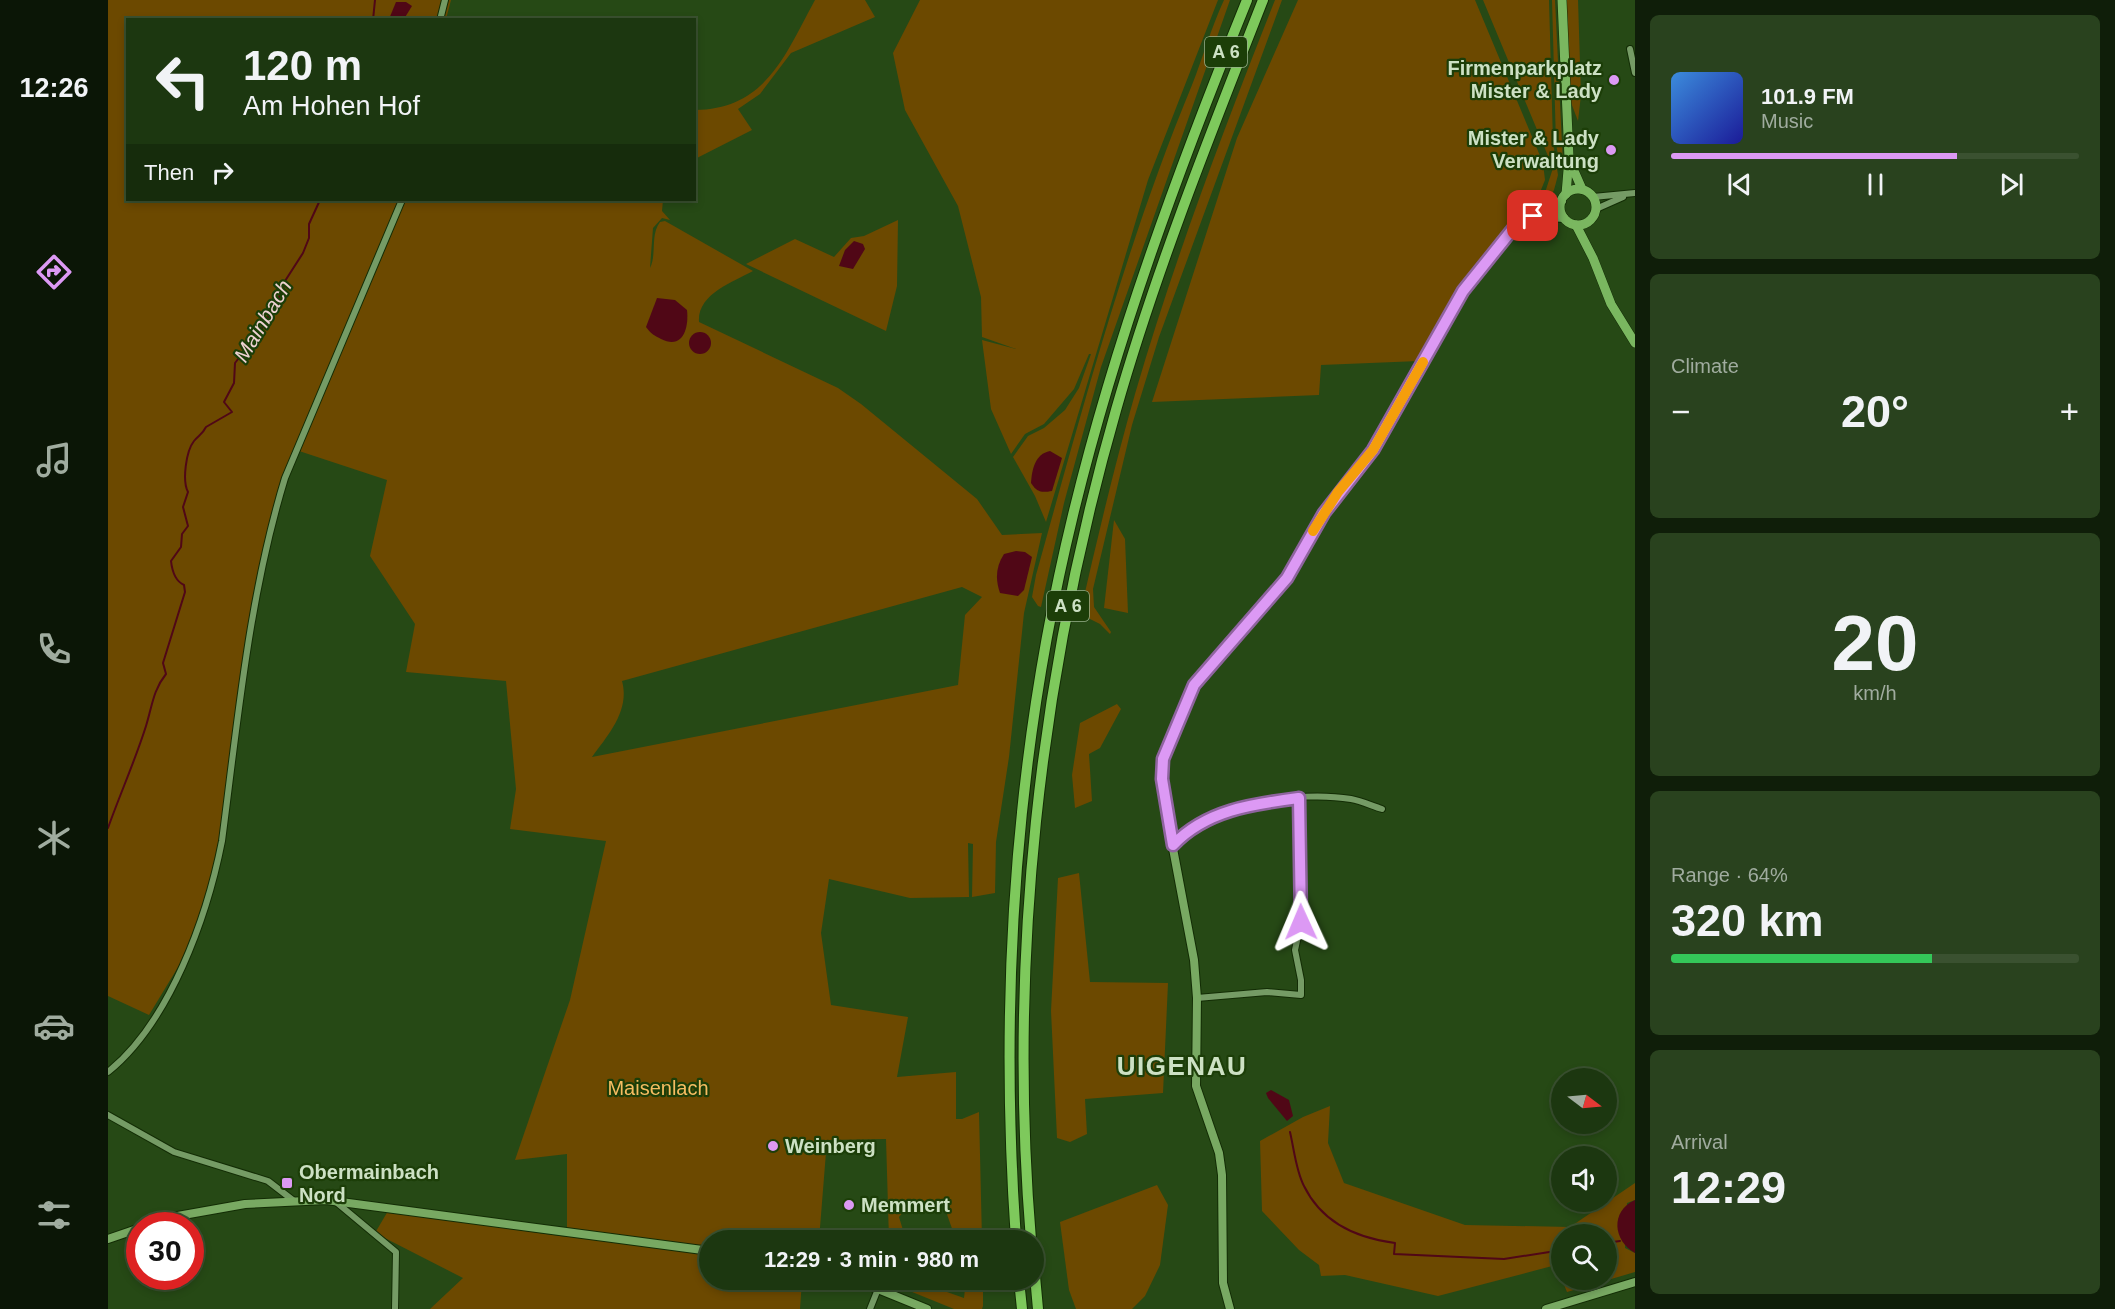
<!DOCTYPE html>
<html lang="en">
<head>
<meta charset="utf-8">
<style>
	:root { --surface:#1c3710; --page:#29421e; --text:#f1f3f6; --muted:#a0ac9f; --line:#3a5130; --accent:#dc99f4 }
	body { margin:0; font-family:Helvetica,sans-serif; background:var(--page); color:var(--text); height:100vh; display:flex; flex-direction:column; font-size:22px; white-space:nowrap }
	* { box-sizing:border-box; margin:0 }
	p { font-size:20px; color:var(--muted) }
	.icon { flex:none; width:33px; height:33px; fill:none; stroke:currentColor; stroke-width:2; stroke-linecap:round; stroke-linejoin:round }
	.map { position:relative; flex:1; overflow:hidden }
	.sheet { display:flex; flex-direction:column; gap:15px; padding:15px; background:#0f1e09; width:480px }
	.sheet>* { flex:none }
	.guide { position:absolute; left:18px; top:18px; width:570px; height:183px; border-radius:0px; box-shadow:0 3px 9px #0003,0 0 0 2px var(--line); background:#1c3710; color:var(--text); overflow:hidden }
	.needle { width:39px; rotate:106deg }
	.controls { position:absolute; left:1443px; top:1068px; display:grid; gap:12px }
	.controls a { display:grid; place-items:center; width:66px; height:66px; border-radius:50%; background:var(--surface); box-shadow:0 3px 9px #0003,0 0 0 2px var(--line); font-size:30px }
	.speed { position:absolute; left:18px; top:1212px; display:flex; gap:12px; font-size:30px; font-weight:700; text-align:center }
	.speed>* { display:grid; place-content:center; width:78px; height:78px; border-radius:50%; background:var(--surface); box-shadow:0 3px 9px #0003,0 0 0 2px var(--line); line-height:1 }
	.speed .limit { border:9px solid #d22; background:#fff; color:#111 }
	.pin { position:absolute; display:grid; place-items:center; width:51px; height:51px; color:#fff; margin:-26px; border-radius:12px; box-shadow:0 3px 9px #0006 }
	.me { position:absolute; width:66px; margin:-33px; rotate:359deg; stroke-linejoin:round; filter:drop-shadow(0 0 4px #0008) }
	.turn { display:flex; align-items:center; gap:21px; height:126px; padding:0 18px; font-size:27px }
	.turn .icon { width:78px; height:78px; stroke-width:2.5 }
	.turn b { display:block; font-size:42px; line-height:51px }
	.then { display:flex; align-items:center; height:57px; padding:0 18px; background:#0003; gap:12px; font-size:22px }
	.big { font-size:45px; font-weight:700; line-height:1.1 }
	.sheet .widget { flex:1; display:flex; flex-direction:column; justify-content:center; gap:9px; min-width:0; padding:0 21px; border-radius:9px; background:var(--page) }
	.sheet .dial { align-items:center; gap:0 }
	.dial b { font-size:78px; line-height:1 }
	.song { display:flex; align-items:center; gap:18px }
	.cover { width:72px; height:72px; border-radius:9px; background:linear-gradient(135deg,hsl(210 70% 55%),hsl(240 70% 35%)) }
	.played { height:6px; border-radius:3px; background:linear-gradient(90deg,var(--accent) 70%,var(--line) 70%) }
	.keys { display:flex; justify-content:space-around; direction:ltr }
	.heat { display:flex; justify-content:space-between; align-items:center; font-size:33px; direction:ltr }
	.charge { height:9px; border-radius:4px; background:linear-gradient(90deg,#34c759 64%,var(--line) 0) }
	.trip { position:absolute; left:591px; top:1230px; width:345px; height:60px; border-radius:30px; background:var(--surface); box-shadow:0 3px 9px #0003,0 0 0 2px var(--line); font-weight:700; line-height:60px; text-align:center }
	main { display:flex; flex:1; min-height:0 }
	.tabs { display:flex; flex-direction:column; width:108px; justify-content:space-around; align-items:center; background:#0b1606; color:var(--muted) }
	.tabs .icon { width:42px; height:42px }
	.tabs .active { color:var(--accent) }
	.tabs b { font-size:27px; color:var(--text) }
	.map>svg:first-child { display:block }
</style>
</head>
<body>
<main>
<nav class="tabs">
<b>12:26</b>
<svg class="icon active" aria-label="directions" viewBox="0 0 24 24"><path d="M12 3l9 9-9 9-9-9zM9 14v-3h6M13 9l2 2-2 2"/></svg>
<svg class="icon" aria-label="music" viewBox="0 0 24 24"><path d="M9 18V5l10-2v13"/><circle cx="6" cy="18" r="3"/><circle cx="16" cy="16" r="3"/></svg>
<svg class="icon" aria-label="phone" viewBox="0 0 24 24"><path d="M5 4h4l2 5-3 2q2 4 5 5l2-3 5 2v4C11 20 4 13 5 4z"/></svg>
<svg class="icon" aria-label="climate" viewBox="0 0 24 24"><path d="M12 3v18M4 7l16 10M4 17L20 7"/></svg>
<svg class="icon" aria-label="car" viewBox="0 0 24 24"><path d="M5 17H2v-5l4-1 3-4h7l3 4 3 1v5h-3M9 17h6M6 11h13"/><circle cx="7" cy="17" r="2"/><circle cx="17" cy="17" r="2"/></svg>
<svg class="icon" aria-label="filters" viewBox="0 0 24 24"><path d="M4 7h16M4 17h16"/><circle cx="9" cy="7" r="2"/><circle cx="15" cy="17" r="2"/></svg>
</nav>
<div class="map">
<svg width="1527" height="1309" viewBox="0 0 1527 1309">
	<rect width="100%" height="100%" fill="#264915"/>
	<g fill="#6c4900" fill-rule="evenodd">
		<path d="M0,0H343L338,19L20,20V200H555L554,211L562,220L554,218L545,228L542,268C549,254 542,235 552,222L557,221L645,271C625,282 589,294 591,322L730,388L753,404L869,499L894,535L934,533L916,613L901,757L888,842L887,893L864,897L865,844L860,843L861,897L802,898L721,879L713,933L723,1005L800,1017L789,1077L848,1072V1119H854L871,1112L874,1240H848L835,1203L803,1202L791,1217L798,1240H781L778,1139L719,1140L711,1240H602V1280H694L692,1309H322L355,1278L267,1233L280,1211L459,1237V1154L407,1160L462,1000L498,841L402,829L408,789L398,681L298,672L307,624L262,556L279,480L188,450L169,495L148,595L111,860L81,949L41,1015L0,996ZM854,587L874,597L857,615L850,685L484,757C501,734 522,710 514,681Z"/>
		<path d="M707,0H757L767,17L683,53L652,94L630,109L644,130L587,159V110C658,109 677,55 707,0Z"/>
		<path d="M812,0H1110L1040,180L938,522L927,496L905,457L920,436L936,428L957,410L971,388L983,354H981L966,389L936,424L917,434L903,454L883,409L874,340L908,349L874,337L873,297L850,206L797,110L785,53Z"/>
		<path d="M1116,0H1122L993,367L956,503L933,607L930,606L924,597L928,575C974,410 1018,244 1084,85C1095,57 1103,28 1116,0Z"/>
		<path d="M1167,0H1174L1051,337L1024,425L985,589L986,607L1003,632L1002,634L992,624L972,614C989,540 1006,467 1027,394C1066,260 1116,129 1167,0Z"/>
		<path d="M1190,0H1367L1435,163L1437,180L1433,190L1365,272L1311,361L1213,365L1211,395L1044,402L1129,138Z"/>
		<path d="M1375,0H1441L1445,142L1450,175L1446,190L1436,207L1432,208L1445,168Z"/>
		<path d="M1444,0H1447L1455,165L1453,170L1448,144Z"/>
		<path d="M1458,0H1470L1473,95L1470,121L1462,100Z"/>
		<path d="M790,220L789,286L778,331L638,264L687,239L726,257L743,238L756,236Z"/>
		<path d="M1006,520L1017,539L1020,613L996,608Z"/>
		<path d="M1009,704L1013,709L992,748L981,754L984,801L967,808L964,775L972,723Z"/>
		<path d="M971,873L982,982L1060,983L1055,1093L977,1099L979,1134L962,1142L949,1138L943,1011L950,878Z"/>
		<path d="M1222,1106L1220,1143L1236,1183L1357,1225L1462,1227L1527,1183V1200L1519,1203L1517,1248L1527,1253V1272L1459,1292L1454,1280H1498V1234H1454L1453,1278L1448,1265L1330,1296L1237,1275L1213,1276L1211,1265L1191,1250L1154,1211L1152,1141L1195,1117Z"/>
		<path d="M1049,1185L1060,1205L1052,1265L1037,1296L1024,1309H968L961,1290L952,1222Z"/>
		<path d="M782,1280H828L839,1292L856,1298L858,1280H875V1306L874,1309H846L782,1283Z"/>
	</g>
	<g fill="#500716">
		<path d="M288,2H298L304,6L296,19H281Z"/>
		<path d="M746,241L755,244L757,249L745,269L731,266L737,250Z"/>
		<path d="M549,298L567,300L579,310C581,328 575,350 553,339C547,336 542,333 538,327Z"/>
		<circle cx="592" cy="343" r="11"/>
		<path d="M942,451L954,458L944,491C933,493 929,492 923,483C924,469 927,454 942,451Z"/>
		<path d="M908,551L917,552L924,557L916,590L910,596L892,593C887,579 888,566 896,554Z"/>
		<path d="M1163,1090L1181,1100L1185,1116L1179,1121L1160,1098L1158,1093Z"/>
		<path d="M1527,1200V1253C1505,1241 1502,1211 1527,1200Z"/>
	</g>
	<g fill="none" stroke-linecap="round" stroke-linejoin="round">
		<g stroke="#500716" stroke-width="2">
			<path d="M265,20L267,0"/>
			<path d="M0,828C12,794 27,761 38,726C44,707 45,690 58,674L55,663L77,592L76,585C67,581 64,570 63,561L73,547L74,534L80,526L75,507L80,492C74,481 78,451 86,441C91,435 94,435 98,427L124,412L116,402L126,383L127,363L154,328L175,290L177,281L195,253L201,238V224L212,200"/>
			<path d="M1182,1132C1186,1149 1188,1171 1196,1186C1214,1223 1248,1238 1287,1243L1286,1254L1396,1259L1454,1250"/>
			<path d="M1498,1243L1512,1241"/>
		</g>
		<defs>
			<g id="street">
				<path d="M332,20L337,0"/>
				<path d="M1522,49L1527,73"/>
				<path d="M1485,197L1527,193"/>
				<path d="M1488,209L1515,197"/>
				<path d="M1065,845C1103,804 1190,790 1243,799C1254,801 1264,806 1274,809"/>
				<path d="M1089,998L1159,992L1193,995V980L1187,950L1193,922L1191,799"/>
				<path d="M0,1072C62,1022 99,917 114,841C130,719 141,596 177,478L294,200"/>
				<path d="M0,1115L66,1152L160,1181L186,1201"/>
				<path d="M228,1202L288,1252L287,1309"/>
				<path d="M762,1309L770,1289"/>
			</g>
			<g id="secondary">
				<path d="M1426,216L1456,218"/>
				<path d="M39,1226L64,1217L137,1204L218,1200L602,1251"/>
				<path d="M0,1239L32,1228"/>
				<path d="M739,1280L770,1289L819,1309"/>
				<path d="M1122,1309L1115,1283L1114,1175L1111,1153L1088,1086L1089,998L1086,960L1060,822L1053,773L1055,759L1086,685L1179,578L1216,513L1265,450L1355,291L1408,225L1454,201"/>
				<path d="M1438,1309L1527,1282"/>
			</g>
			<g id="primary">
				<path d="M1454,0L1461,158L1458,194"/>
				<path d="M1463,164L1474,189"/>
				<circle cx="1470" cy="207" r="18"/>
				<path d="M1468,225L1485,258L1503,304L1527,343"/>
			</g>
			<g id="highway">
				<path d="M908,1240C891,997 907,753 965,515C1008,338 1071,168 1139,0"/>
				<path d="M923,1240C900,961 931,679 1008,410C1048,270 1102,135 1155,0"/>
				<path d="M926,1265L930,1309"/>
				<path d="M911,1280L914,1309"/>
			</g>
		</defs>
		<use href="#street" stroke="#132d05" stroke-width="8"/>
		<use href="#secondary" stroke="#132d05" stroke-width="10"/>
		<use href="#primary" stroke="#132d05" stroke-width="10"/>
		<use href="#highway" stroke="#132d05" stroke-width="12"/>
		<use href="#street" stroke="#759b65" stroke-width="6"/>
		<use href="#secondary" stroke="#78a962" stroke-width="8"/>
		<use href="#primary" stroke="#7ab760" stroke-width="9"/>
		<use href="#highway" stroke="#7ec95c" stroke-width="10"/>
	</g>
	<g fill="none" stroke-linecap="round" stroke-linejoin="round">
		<defs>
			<path id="route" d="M1193,922L1191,798C1145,804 1098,810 1065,845L1054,779L1055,759L1086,685L1179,578L1216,513L1265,450L1355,291L1408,225L1425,216"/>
		</defs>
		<use href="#route" stroke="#8f639f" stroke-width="15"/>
		<use href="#route" stroke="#dc99f4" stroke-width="10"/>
		<path stroke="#f59e0b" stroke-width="10" d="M1205,531L1230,492L1265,450L1315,362"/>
	</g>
	<g fill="#dc99f4" stroke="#1c3e08" stroke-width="2">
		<circle cx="1506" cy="80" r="6"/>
		<circle cx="1503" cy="150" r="6"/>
		<circle cx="665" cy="1146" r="6"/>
		<rect x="173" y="1177" width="12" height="12" rx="3"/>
		<circle cx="741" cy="1205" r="6"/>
	</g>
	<g text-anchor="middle" stroke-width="4.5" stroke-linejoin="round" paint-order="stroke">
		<g fill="#1c3e08" stroke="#98b08c" stroke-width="1.5">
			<rect x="1097" y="37" width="42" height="30" rx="4.5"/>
			<rect x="939" y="591" width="42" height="30" rx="4.5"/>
		</g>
		<g font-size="18" font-weight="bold" fill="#cde1c4">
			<text x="1118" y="58">A 6</text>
			<text x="960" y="612">A 6</text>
		</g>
		<g font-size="20" font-weight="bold" fill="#cde1c4" stroke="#1c3e08" text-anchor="start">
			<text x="1494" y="75" text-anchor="end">Firmenparkplatz<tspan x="1494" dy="23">Mister &amp; Lady</tspan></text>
			<text x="1491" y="145" text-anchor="end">Mister &amp; Lady<tspan x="1491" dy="23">Verwaltung</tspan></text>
			<text x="677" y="1153">Weinberg</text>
			<text x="191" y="1179">Obermainbach<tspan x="191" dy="23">Nord</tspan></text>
			<text x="753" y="1212">Memmert</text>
		</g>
		<g font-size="20" fill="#f6bc61" stroke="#1c3e08">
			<text x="550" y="1095">Maisenlach</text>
		</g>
		<g font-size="21" font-style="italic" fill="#efd3d3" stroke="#1c3e08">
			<text transform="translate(155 321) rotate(-59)" y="7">Mainbach</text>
		</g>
		<g font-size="26" font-weight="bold" letter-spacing="1.5" fill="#cde1c4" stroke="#1c3e08">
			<text x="1074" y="1075">UIGENAU</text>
		</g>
	</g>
</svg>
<div class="controls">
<a><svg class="needle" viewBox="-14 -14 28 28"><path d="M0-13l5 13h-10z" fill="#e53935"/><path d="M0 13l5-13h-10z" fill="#a0ac9f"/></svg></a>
<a><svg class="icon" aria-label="sound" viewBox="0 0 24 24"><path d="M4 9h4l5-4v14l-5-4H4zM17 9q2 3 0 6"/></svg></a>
<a><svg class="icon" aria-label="search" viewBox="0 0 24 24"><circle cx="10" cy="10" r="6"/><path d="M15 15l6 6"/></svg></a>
</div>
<div class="speed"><div class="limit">30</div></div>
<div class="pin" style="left:1425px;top:216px;background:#d93025"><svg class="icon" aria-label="arrive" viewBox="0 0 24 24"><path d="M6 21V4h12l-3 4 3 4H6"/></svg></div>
<svg class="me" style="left:1193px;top:922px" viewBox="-20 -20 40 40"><path d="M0-17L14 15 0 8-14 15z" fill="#dc99f4" stroke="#fff" stroke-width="4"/></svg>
<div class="trip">12:29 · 3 min · 980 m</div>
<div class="guide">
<div class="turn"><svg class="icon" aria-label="left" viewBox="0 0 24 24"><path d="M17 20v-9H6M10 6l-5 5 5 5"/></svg><div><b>120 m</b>Am Hohen Hof</div></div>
<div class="then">Then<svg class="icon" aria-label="right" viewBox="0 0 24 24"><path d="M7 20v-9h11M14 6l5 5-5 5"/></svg></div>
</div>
</div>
<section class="sheet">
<div class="widget">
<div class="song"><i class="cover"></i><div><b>101.9 FM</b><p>Music</p></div></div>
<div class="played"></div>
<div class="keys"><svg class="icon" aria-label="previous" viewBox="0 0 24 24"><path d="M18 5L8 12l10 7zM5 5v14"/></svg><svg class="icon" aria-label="pause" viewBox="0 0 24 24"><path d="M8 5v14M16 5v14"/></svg><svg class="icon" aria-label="next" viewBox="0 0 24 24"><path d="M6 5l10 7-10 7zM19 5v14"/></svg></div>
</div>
<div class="widget"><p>Climate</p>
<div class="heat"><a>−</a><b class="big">20°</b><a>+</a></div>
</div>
<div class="widget dial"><b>20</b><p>km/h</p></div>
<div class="widget"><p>Range · 64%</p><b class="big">320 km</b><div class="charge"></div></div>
<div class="widget"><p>Arrival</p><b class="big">12:29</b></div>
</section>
</main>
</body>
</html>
